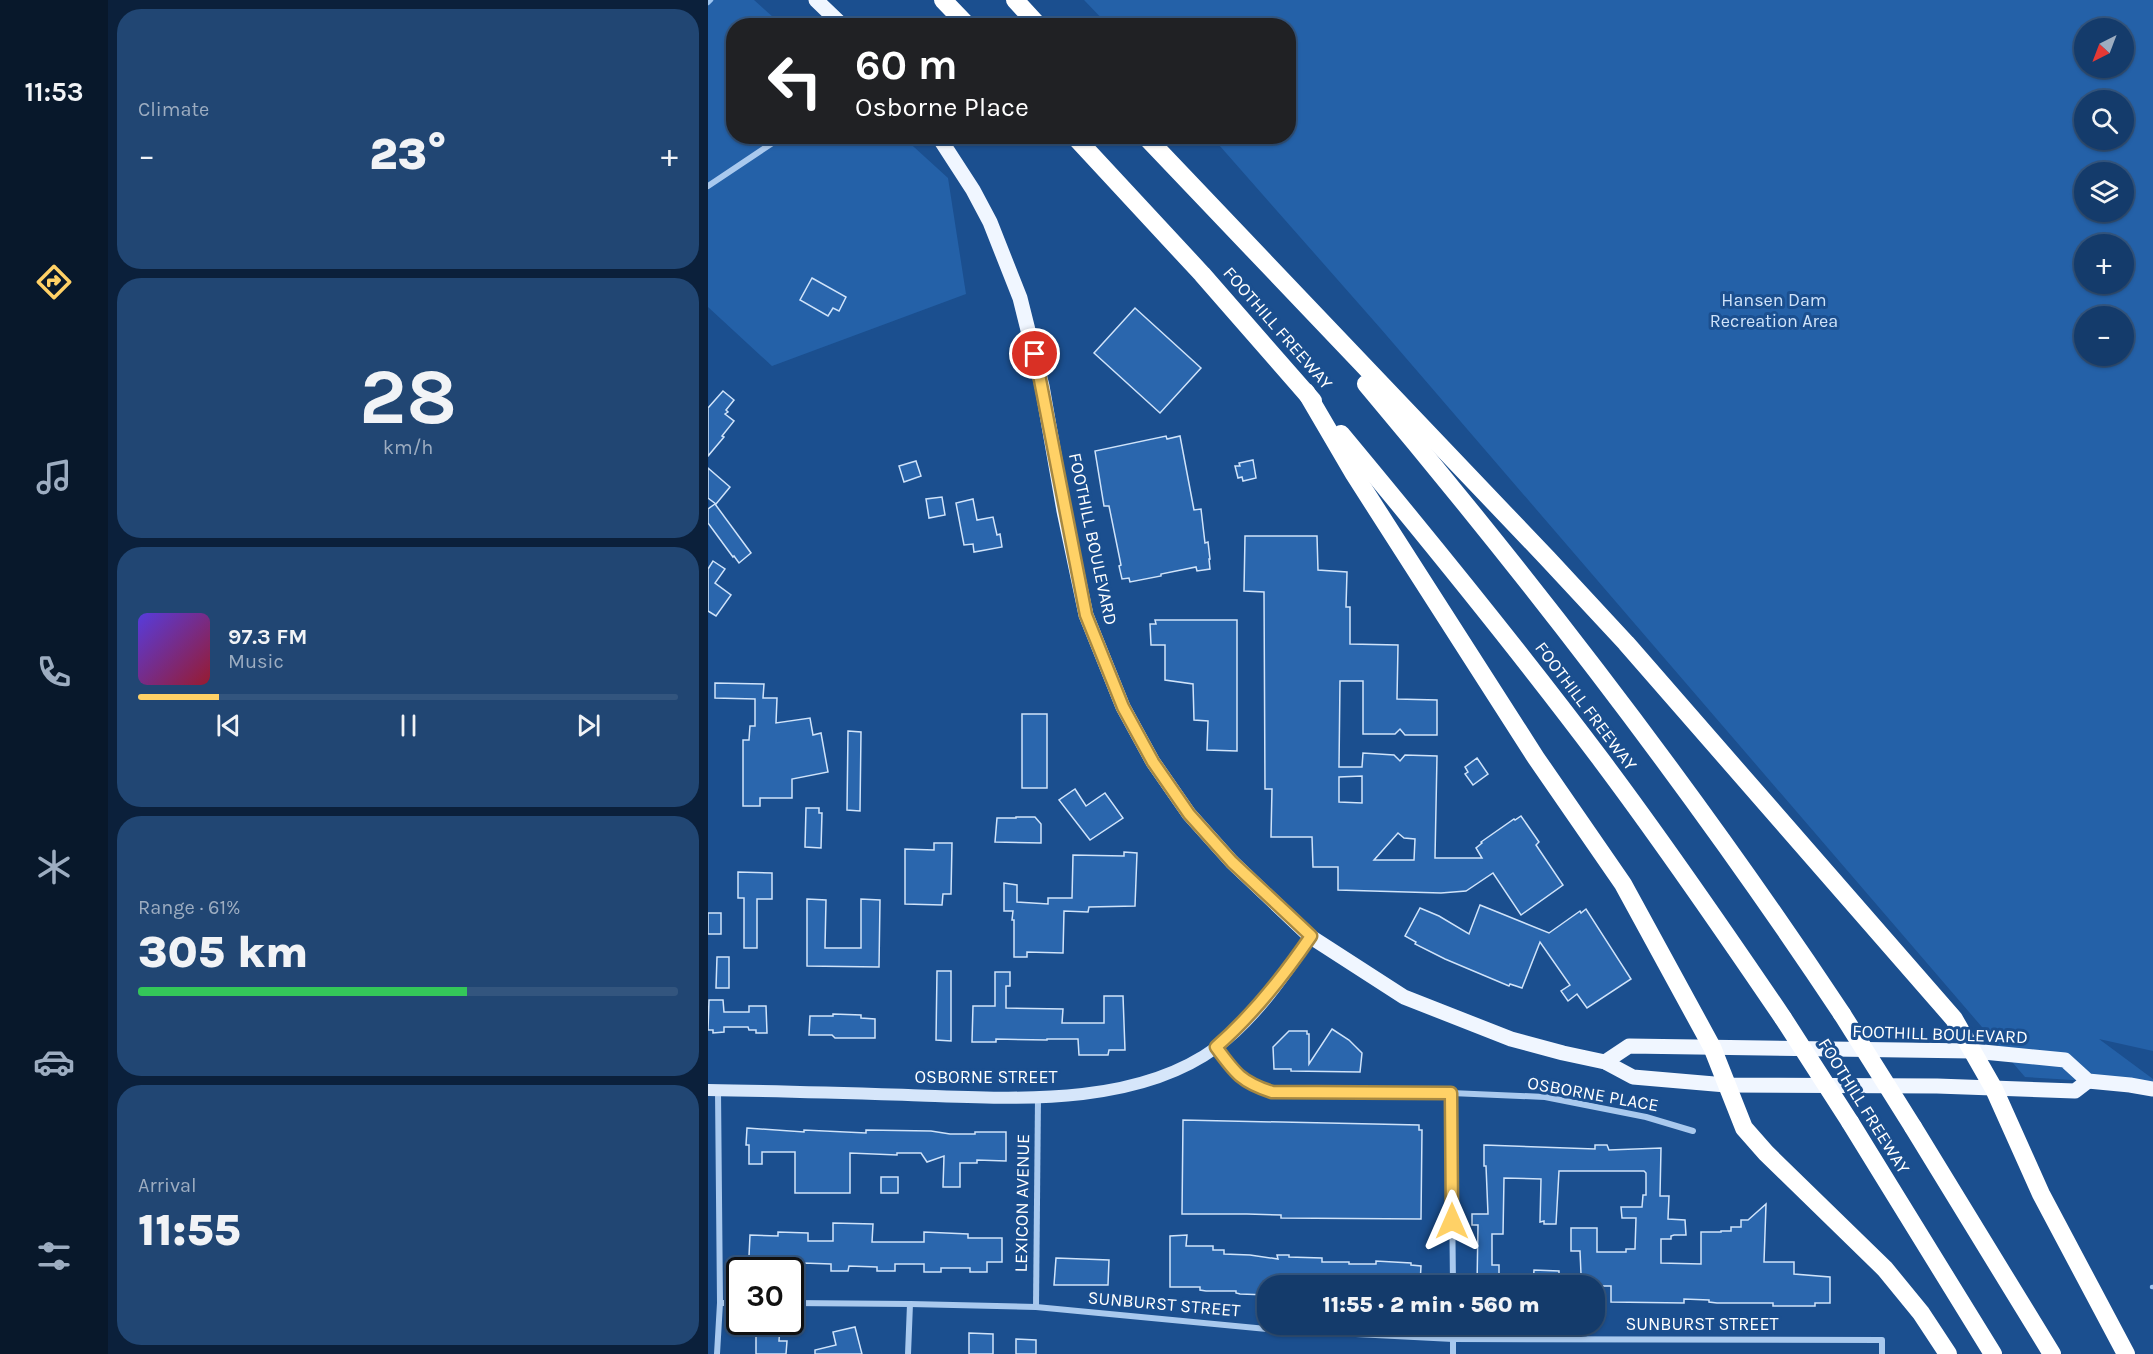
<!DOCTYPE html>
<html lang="en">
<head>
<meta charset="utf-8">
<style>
	:root { --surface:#143b6b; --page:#214673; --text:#f1f3f6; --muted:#9dadc1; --line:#33557e; --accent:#ffd166 }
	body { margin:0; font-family:Karla,sans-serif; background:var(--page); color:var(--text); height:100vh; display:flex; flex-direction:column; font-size:22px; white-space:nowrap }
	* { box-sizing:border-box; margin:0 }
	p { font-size:20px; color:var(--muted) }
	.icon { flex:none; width:33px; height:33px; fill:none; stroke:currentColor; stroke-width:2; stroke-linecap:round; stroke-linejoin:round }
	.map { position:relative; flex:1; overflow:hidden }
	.panel { display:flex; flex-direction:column; gap:9px; padding:9px; background:#0b203b; width:600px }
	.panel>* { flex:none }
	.hud { position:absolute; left:18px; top:18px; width:570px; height:126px; border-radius:24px; box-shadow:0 2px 4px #0004,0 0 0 2px var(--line); background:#202124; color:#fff; overflow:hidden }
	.needle { width:39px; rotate:222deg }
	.controls { position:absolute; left:1366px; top:18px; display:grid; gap:12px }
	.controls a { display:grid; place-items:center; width:60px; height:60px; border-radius:50%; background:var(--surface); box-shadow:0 2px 4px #0004,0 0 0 2px var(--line); font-size:30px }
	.speed { position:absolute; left:18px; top:1257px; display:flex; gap:12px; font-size:30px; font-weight:700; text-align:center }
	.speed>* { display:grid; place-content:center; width:78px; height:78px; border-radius:50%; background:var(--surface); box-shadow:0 2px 4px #0004,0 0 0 2px var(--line); line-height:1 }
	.speed .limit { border:3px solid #111; border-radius:9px; background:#fff; color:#111 }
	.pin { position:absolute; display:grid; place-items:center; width:51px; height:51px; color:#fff; margin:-26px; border:3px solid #fff; border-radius:50%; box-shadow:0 2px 6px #0007 }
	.me { position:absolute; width:66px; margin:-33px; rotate:0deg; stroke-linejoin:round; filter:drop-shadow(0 0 4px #0008) }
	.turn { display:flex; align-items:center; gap:21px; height:126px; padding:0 30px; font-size:27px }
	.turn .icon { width:78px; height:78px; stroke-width:2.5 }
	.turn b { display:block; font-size:42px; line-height:51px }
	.big { font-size:45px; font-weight:800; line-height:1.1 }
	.panel .widget { flex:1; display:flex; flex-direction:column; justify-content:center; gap:9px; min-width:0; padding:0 21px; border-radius:24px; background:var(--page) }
	.panel .dial { align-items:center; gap:0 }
	.dial b { font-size:78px; line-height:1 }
	.song { display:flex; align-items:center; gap:18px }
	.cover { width:72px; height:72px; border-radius:9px; background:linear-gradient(135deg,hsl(250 70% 55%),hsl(350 70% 35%)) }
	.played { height:6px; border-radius:3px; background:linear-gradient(90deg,var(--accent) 15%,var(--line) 15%) }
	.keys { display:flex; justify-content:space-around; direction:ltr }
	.heat { display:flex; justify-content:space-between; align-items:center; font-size:33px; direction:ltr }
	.charge { height:9px; border-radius:4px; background:linear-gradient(90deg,#34c759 61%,var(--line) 0) }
	.trip { position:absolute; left:549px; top:1275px; width:348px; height:60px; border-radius:24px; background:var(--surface); box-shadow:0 2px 4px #0004,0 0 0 2px var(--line); font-weight:800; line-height:60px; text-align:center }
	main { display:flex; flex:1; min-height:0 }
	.dock { display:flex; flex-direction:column; width:108px; justify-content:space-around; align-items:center; background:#08182b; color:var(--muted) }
	.dock .icon { width:42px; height:42px }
	.dock .on { color:var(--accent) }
	.dock b { font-size:27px; color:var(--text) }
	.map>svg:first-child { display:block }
</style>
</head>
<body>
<main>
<nav class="dock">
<b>11:53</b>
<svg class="icon on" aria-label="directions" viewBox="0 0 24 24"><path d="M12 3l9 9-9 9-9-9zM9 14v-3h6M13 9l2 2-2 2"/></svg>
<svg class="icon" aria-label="music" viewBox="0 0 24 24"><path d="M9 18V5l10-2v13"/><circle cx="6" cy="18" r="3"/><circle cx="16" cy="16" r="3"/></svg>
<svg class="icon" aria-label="phone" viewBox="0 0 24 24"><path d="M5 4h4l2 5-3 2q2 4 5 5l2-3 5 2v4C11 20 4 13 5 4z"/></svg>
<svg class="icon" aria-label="climate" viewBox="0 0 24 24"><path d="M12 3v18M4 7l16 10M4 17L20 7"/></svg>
<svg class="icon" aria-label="car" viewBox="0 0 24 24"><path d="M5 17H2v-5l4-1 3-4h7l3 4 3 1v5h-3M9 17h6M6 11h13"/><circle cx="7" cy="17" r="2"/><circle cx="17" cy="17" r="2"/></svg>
<svg class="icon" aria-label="filters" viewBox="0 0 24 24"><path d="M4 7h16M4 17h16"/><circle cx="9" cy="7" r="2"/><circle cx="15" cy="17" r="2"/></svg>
</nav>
<section class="panel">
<div class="widget"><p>Climate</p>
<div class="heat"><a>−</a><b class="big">23°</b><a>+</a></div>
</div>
<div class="widget dial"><b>28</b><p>km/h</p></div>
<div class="widget">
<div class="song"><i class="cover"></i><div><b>97.3 FM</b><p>Music</p></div></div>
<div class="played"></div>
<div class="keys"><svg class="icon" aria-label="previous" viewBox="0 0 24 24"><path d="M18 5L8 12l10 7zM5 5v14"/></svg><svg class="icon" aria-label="pause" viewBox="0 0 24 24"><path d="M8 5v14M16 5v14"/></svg><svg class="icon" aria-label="next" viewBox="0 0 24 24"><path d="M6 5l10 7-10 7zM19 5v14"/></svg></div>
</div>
<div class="widget"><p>Range · 61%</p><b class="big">305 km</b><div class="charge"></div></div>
<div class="widget"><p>Arrival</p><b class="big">11:55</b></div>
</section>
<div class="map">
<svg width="1445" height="1354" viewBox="0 0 1445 1354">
	<rect width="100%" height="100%" fill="#1b4f8f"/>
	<g fill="#2461a8" fill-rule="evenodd">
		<path d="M0,0H46L74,25L26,26V136L195,137L240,178L258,294L64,366L0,307Z"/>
		<path d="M376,0H1445V1051L1391,1039L1445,1079V1085L1317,1077L673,329L504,137L580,136V26L400,25ZM1377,28H1416V68H1377ZM1377,100H1416V140H1377ZM1377,172H1416V212H1377ZM1377,244H1416V284H1377ZM1377,316H1416V356H1377Z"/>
	</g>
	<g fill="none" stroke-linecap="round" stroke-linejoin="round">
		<g stroke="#9cc4f0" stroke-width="4.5">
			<path d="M0,3L3,0"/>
			<path d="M1444,1287H1445"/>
		</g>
	</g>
	<g fill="#2a66ad" stroke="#cfe3fa" stroke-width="1.5" fill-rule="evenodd">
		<path d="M104,278L138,297L131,311L125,308L120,316L92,300Z"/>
		<path d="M427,308L493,368L452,413L386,353Z"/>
		<path d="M15,391L26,400L18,410L20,412L17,414L26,421L14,436L16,437L0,456V408Z"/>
		<path d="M458,436L459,439L472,436L486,510L493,509L497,543L500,542L502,559H501L502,569L489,571L488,567L453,574V576L422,582L421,578L414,579L411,566L413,565L401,506H396L387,451Z"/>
		<path d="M545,460L548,478L535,481L534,477L530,478L527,466H532L531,463Z"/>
		<path d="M208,461L213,476L196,482L191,466Z"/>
		<path d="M0,468L22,487L8,504L0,498Z"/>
		<path d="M234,497L237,515L221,518L218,499Z"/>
		<path d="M265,499L269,520L285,517L289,535L292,534L294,547L266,552L265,544L256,545L248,503Z"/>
		<path d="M7,504L43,553L31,563L26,556L25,557L0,523V509Z"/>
		<path d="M537,536H609L610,570L639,572L638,607H642V644L690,645L689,699L729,700V735H697L692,729L687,734H655V681H632L631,767H654L655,753L686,755L692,761L697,755L729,756L727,858H774L768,848L774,843L773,842L806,819L807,820L813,816L831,842L828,845L855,885L813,915L785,873L758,891L733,893L630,890V867H605L604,837H563L564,789H557L556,592L536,591ZM654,776V803L631,802V777ZM690,833L696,838L707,839L706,860H666Z"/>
		<path d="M5,561L17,569L7,583L23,595L8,616L0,611V569Z"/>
		<path d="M447,620H529V751L499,750L500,721L486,720L485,684L457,680V645H443L442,624H448Z"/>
		<path d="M7,683L56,684L55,698H69L68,723L102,718L105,735L113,733L120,772L84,779V798H52V806H35V740H41L42,726H47V699L7,698Z"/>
		<rect x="314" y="714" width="25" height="74"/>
		<path d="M140,731L153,732L152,811L139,810Z"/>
		<path d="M769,758L780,774L765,785L757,774L760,772L757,767Z"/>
		<path d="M367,789L378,806L397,793L415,818L382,840L351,800Z"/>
		<path d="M98,808H111V813H114L113,848L97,847Z"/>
		<path d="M308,817H327L333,824V843L287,842L289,818H308Z"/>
		<path d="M226,843H244L243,894H235L234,905L197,904V849L226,850Z"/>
		<path d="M416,852L429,853L427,906L381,907L380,912L356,911L355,953L319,952V957H306V920H304L305,911H296V883L309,885V902L340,904V898H364L365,855L416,856Z"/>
		<path d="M30,872L64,873V899H49V948H36V898H30Z"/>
		<path d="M99,899L118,900L117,948H153V899L172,900L171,967L99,966Z"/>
		<path d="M772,905L841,933L872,911L873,913L878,909L923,979L879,1008L869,994L860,1001L853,991L862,985L832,942L814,988L802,984L801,986L737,959L707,944L708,942L697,936L712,908L731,916L761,934Z"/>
		<rect x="0" y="913" width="13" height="21"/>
		<path d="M9,957H21V988H8Z"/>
		<path d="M229,971H243V1041L228,1040Z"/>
		<path d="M287,972H302V986H298V1008L355,1009L354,1023H396V996H415L417,1050H401L400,1055H371L370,1039H339V1040L288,1039V1042H264L265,1006H287Z"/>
		<path d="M1,1000H15L16,1012H41V1006H58L59,1033H48V1030H41L40,1027H16V1032L5,1033V1030H0Z"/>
		<path d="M125,1014L153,1015V1018L167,1019V1038H127L124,1035H101L102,1016H125Z"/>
		<path d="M624,1029L641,1040L654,1053L652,1072L583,1071V1069H566L565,1047L581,1031H599V1034H601V1064Z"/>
		<path d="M475,1120L711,1125V1130H714L713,1219L573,1218V1215L539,1214H474Z"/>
		<path d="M39,1128L96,1132V1130L158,1133V1130L223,1131L242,1134H267V1132H298V1161L269,1160V1163H252V1187H235L236,1156L219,1162L213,1153H189V1155L142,1153V1193H87V1152H54V1164H41V1145H38Z"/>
		<path d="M776,1145L887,1149V1145H899L901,1150L953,1148L952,1196H961L960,1219L977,1220L978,1235H966L963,1236V1239H953V1263L993,1264V1232H1013V1231H1023V1227H1033V1220H1040L1058,1204L1056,1262H1086V1274L1122,1277V1303H1107V1306H1065V1303H1009L1001,1302V1300L976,1299V1303L903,1302V1286H825L826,1270L851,1271V1274H873L872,1251H863V1228H889V1252H918V1249H927L928,1218H914L913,1207H934L935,1195H938V1173L936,1171H851L848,1224H836V1221L832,1222L833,1179L796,1178L795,1234H784V1265H791V1286H769L770,1225H764V1214H780L778,1166H776Z"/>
		<rect x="173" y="1177" width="17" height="16"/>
		<path d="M125,1223L165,1224L164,1242H216V1232L260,1234V1238H294V1262H279V1272H262V1268H233V1272H216V1264H187V1271H169V1267L141,1266L140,1271H123V1264L95,1263V1269L56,1270L57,1259L42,1258L41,1256L42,1235L70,1236V1232L100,1233V1241H125Z"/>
		<path d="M479,1235L478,1246H505V1250H516V1254L542,1255L570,1259L569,1255H581V1257L614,1258V1262H641V1264H668V1261L703,1263V1265L713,1266L712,1284L560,1286V1295L532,1294L528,1293V1291H498L492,1290V1287H462V1236Z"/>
		<path d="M348,1258L401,1260L400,1285H346Z"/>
		<path d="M48,1326H72L71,1341H79L78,1354H48Z"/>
		<path d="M147,1327L154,1354H107V1350L128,1345L125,1332Z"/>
		<path d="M261,1333L285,1334V1354H261Z"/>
		<path d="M308,1339L328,1340V1354H308Z"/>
	</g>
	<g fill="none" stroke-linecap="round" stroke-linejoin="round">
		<g stroke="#a9c9ee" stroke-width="6">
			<path d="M0,186L75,136"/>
			<path d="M509,1048C528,1073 533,1082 564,1092L743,1093L837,1097L938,1117L985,1131"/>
			<path d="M743,1093L745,1286"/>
			<path d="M12,1303H32"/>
			<path d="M82,1303L202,1304L328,1307L570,1330L745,1339L1174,1340V1354"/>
			<path d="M328,1307L330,1098"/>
			<path d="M9,1354L12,1303L10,1091"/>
			<path d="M200,1354L202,1304"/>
			<path d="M745,1354V1324"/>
		</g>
		<path stroke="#d6e6fa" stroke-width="12" d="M0,1090C67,1091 133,1093 200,1095C299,1098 425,1109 509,1047C548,1018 576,976 603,937"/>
		<g stroke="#f0f6ff" stroke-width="15">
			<path d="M108,0L135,26"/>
			<path d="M230,136L265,190L282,222L312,298L334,386L356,511L378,615L415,707L445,762L481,814L524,862L603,937L696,997L803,1039L855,1053L897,1062L925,1077L1018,1085L1229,1086L1367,1091L1380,1081"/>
			<path d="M897,1062L921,1046L1265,1051L1357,1060L1380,1081L1422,1085L1445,1089"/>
		</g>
		<g stroke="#fff" stroke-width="18">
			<path d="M235,0L260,26"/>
			<path d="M307,0L331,26"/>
			<path d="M366,136L494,274L605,401"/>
			<path d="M437,136L840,559L918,643L1246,1019L1286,1089L1333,1194L1418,1354"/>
			<path d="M658,384C828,586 988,794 1134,1014"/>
			<path d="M598,392L646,474L828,758L915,884L1004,1047L1036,1128L1058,1153L1177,1269L1213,1313L1240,1354"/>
			<path d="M633,434C722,541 810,649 894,761C957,845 1016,931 1075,1018"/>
			<path d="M1142,1122L1285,1354"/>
			<path d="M1205,1127L1344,1354"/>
		</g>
		<g stroke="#fff" stroke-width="18">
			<path d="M1134,1014L1205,1127"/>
			<path d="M1075,1018L1142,1122"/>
		</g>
	</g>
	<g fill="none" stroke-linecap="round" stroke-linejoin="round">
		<defs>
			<path id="route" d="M327,354L378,615L415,707L445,762L481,814L524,862L603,936C575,977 546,1014 508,1047C527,1073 533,1082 564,1092L743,1093L744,1221"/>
		</defs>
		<use href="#route" stroke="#a68842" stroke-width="15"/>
		<use href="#route" stroke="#ffd166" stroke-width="10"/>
	</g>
	<g text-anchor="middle" stroke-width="6" stroke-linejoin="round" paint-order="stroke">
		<g font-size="18" fill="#cfe3fa" stroke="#1b4f8f">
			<text x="1066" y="306">Hansen Dam<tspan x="1066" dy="21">Recreation Area</tspan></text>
		</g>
		<g font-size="18" fill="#fff" stroke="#1b4f8f">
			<text transform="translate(570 328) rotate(49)" y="6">FOOTHILL FREEWAY</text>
			<text transform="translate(385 539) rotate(78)" y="6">FOOTHILL BOULEVARD</text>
			<text transform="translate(878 706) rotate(53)" y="6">FOOTHILL FREEWAY</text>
			<text transform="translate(1232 1034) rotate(2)" y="6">FOOTHILL BOULEVARD</text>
			<text x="278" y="1083">OSBORNE STREET</text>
			<text transform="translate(885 1094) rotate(10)" y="6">OSBORNE PLACE</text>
			<text transform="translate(1156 1106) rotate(58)" y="6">FOOTHILL FREEWAY</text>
			<text transform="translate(314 1203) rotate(-89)" y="6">LEXICON AVENUE</text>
			<text transform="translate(456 1304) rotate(5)" y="6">SUNBURST STREET</text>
			<text x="994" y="1330">SUNBURST STREET</text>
		</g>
	</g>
</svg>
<div class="controls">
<a><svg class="needle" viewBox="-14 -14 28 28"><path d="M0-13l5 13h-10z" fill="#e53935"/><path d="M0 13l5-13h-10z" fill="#9dadc1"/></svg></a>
<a><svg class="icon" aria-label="search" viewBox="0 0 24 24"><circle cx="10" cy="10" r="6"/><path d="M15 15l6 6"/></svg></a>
<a><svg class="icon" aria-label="layers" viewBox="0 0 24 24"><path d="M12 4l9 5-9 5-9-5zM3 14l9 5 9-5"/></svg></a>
<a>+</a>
<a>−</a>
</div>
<div class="speed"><div class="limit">30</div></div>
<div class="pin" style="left:327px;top:354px;background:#d93025"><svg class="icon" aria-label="arrive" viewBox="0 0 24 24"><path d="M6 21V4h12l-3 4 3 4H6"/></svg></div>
<svg class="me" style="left:744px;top:1221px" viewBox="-20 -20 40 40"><path d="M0-17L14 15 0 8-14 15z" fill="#ffd166" stroke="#fff" stroke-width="4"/></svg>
<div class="trip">11:55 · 2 min · 560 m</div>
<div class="hud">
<div class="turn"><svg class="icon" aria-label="left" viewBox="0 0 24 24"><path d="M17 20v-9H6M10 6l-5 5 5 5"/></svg><div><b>60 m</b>Osborne Place</div></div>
</div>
</div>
</main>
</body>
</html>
